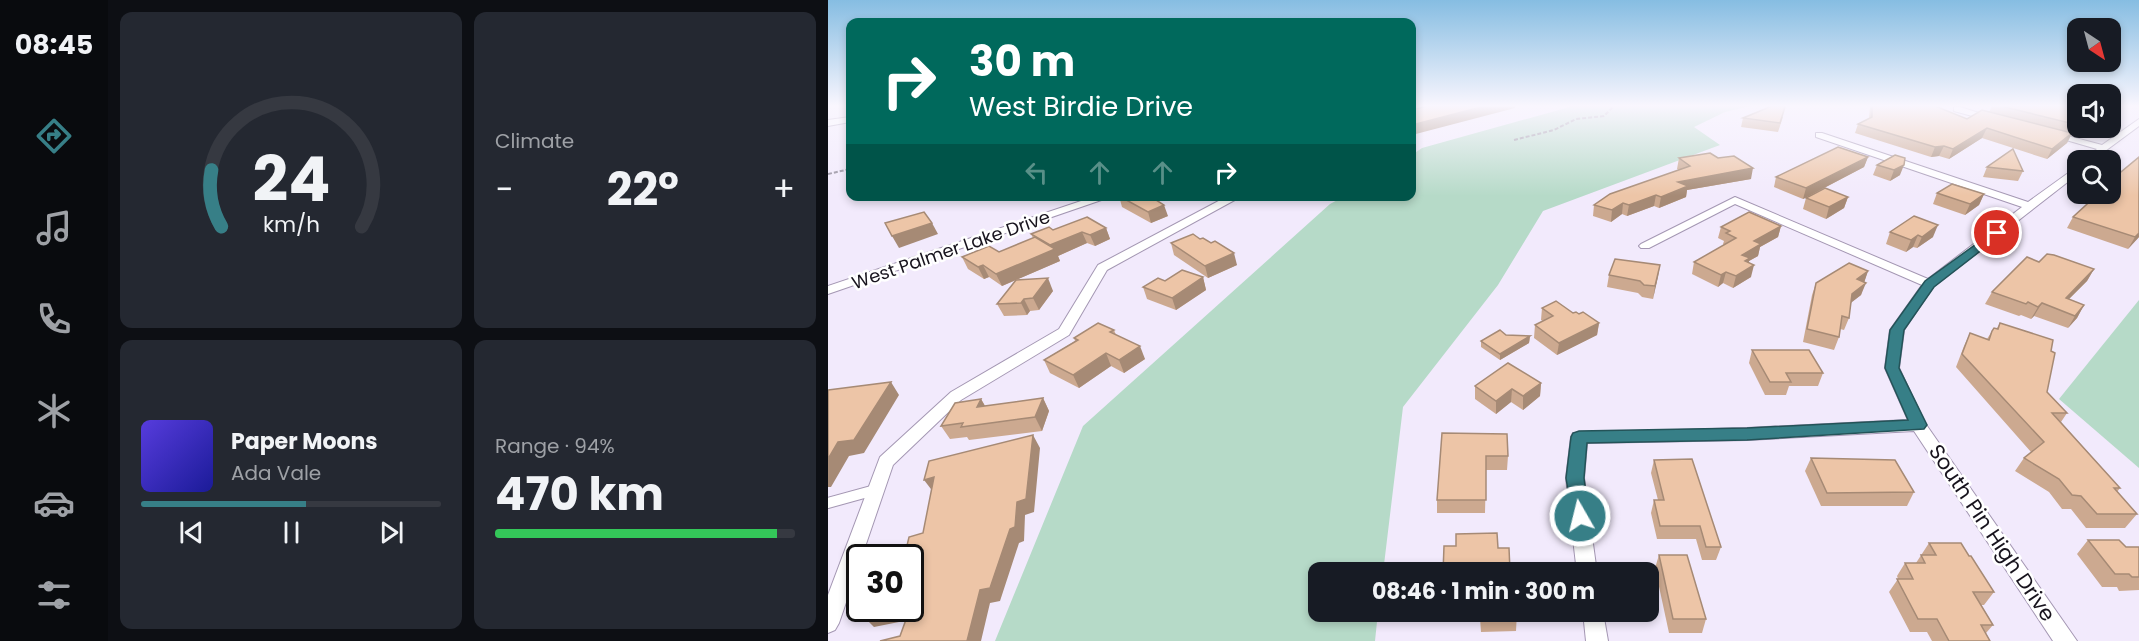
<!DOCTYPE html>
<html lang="en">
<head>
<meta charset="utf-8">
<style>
	:root { --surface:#171b24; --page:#242831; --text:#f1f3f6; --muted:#9ea1a6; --line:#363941; --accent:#377f87 }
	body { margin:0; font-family:Poppins,sans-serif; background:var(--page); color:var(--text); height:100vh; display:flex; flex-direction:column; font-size:22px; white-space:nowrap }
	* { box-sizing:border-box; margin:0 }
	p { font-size:20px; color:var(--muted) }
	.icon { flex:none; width:33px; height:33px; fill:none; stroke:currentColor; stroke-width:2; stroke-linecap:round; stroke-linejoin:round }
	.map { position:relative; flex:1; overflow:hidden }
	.side { display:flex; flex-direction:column; gap:12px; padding:12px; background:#0d0f14; width:720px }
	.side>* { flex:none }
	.hud { position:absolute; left:18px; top:18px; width:570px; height:183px; border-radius:12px; box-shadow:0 3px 9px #0003; background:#00695c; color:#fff; overflow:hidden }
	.needle { width:39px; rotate:144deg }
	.tools { position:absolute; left:1239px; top:18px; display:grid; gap:12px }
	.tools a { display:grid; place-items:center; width:54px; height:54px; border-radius:12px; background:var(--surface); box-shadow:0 3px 9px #0003; font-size:30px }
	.speed { position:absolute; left:18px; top:544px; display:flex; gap:12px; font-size:30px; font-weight:700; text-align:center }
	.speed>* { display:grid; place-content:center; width:78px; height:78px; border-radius:50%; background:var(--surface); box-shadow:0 3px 9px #0003; line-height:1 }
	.speed .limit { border:3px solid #111; border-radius:9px; background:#fff; color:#111 }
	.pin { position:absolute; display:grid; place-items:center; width:51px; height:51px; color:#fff; margin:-26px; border:3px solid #fff; border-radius:50%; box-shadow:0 2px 6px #0007 }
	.me { position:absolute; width:66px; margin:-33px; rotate:352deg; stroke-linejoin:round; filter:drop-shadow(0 0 4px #0008) }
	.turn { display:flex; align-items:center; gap:21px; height:126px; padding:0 24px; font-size:27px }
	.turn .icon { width:78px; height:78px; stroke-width:2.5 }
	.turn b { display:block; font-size:42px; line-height:51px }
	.lanes { display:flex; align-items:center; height:57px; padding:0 24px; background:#0003; justify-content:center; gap:30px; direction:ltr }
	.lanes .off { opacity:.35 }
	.big { font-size:45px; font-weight:700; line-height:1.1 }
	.side .card { flex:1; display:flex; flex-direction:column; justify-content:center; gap:9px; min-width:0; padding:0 21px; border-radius:12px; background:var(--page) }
	.side .dial { align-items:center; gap:0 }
	.dial svg { height:156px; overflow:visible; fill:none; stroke:var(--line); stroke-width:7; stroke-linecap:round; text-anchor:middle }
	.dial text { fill:var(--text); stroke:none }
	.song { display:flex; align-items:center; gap:18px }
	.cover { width:72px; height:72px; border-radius:9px; background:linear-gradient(135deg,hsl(250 70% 55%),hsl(240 70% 35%)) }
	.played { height:6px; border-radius:3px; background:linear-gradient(90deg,var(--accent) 55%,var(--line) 55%) }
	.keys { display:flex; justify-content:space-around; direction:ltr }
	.heat { display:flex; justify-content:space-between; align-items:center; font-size:33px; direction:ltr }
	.charge { height:9px; border-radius:4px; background:linear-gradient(90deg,#34c759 94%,var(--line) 0) }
	.side .tiles { flex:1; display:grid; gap:12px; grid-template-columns:repeat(2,1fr) }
	.trip { position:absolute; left:480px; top:562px; width:351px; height:60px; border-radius:12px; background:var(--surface); box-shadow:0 3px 9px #0003; font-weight:700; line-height:60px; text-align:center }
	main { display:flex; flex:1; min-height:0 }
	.tabs { display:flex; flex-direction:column; width:108px; justify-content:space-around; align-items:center; background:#090b0e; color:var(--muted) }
	.tabs .icon { width:42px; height:42px }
	.tabs .active { color:var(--accent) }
	.tabs b { font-size:27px; color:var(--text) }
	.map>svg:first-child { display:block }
</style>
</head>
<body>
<main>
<nav class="tabs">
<b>08:45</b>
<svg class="icon active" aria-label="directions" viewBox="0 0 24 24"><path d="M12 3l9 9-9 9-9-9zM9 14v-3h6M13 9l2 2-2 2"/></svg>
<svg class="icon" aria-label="music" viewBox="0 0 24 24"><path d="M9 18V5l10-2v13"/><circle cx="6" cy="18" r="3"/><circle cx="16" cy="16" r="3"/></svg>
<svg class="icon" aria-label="phone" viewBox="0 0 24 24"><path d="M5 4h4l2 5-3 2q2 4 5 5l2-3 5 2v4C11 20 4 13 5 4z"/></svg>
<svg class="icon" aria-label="climate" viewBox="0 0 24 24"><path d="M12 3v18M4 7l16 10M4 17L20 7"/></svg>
<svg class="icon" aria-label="car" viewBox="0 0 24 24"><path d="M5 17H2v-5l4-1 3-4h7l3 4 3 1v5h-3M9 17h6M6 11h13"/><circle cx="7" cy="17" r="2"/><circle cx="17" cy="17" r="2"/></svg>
<svg class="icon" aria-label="filters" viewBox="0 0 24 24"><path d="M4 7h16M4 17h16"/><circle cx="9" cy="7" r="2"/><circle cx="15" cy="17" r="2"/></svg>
</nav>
<section class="side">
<div class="tiles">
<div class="card dial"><svg viewBox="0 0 100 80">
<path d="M14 69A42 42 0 1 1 86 69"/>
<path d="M14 69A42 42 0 0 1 9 40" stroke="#377f87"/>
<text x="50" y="56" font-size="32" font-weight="700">24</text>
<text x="50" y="72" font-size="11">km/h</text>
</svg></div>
<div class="card"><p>Climate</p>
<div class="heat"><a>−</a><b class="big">22°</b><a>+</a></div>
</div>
<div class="card">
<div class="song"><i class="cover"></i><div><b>Paper Moons</b><p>Ada Vale</p></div></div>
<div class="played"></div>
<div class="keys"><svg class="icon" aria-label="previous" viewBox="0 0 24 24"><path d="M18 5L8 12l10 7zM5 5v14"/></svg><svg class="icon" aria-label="pause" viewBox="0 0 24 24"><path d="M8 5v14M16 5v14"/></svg><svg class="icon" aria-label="next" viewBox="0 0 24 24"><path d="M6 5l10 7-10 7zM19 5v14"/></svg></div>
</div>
<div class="card"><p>Range · 94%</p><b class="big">470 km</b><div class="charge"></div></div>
</div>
</section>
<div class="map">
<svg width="1311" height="641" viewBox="0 0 1311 641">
	<rect width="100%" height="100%" fill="#f2eafc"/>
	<g fill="#b6dac8">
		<path d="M745,106H922L897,112L866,127L892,145L715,211L670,285L575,407L555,573H490V612H550L547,641H167L255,426L502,204L515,197L584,196V155L594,148Z"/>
		<path d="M1311,300V468L1231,399Z"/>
	</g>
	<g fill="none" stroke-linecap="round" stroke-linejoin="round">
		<defs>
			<path id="lane" d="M0,503L47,490"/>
			<g id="street">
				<path d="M584,106H597L584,111Z"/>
				<path d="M1126,107H1132L1170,119L1166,122L1126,111Z"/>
				<path d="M22,117V122L0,126V120Z"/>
				<path d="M1311,119V126L1265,160H1255L1269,149L1221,135L1225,132L1274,145Z"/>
				<path d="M988,133H994L1200,202L1250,166V174L1105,287L1076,330L1071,368L1097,423L1249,641H1225L1086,431L919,440L759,443L756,478L769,573H749L738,478L743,437L745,433L919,428L1080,420L1057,368L1062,330L1094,285L907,204L821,248H813L811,246L813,244L907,197L1100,279L1194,207L988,137Z"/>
				<path d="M268,196H285L0,294V286Z"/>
				<path d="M400,196H414L279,270L241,335L133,400L65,465L11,623L7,630L0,633V595L52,457L123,392L231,329L270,265Z"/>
				<path d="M755,612H775L780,641H758Z"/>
			</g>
		</defs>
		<use href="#lane" stroke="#a497b3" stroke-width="12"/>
		<use href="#street" stroke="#a497b3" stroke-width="2"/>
		<g stroke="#8e8897" stroke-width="2" stroke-dasharray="4 2" stroke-linecap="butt">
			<path d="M686,140L726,130L748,119L776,116L786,106"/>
			<path d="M0,174L22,169"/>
		</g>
		<use href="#lane" stroke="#fff" stroke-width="10"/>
		<use href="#street" fill="#fff" fill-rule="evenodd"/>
	</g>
	<g fill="#cca990">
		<path d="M1042,106H1107L1139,119L1161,112L1164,106H1250V128H1258L1248,136L1243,135L1239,143L1219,159L1154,138L1121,159L1111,156L1103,157L1027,133L1030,124L1041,118Z"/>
		<path d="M955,117L950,132L913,127L915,118Z"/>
		<path d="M1067,155L1072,175L1062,181L1045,175L1049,165Z"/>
		<path d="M1040,157L1036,167L975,199L946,187L948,177Z"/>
		<path d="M1311,157V237L1300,249L1239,228L1245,217L1264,200L1268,194Z"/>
		<path d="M851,158L923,179L859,190L858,197L831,208L826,206L799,216L794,214L783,222L765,216L766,205L851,170L849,169Z"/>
		<path d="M1159,167L1195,171L1190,181L1155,177Z"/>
		<path d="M1109,193L1156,194L1151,205L1137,215L1105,204Z"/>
		<path d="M291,196L340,216L323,223L294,207Z"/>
		<path d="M1020,197L1016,208L998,219L975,209L978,198Z"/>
		<path d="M953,226L950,237L932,247L930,256L921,261L923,277L905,288L895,283L890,287L864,274L866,262L896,245L895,244L896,241L890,238L893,227Z"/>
		<path d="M278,228L282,239L267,246L259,243L230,256L232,261L188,280L225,291L211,310L202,311L199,315L176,316L169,304L188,280L174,286L161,277L156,279L140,269L134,257L171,252L205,238L203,234L225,230Z"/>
		<path d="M1062,232L1105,237L1089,248L1085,247L1078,252L1058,244Z"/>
		<path d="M372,239L383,243L409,265L380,278L346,255L343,243Z"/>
		<path d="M832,265L825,299L814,297L810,293L779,287L781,275Z"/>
		<path d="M1266,269L1259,281L1241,299L1256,305L1249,318L1240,328L1206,316L1203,319L1193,315L1191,316L1157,304L1164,292Z"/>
		<path d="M1040,271L1036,282L1033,295L1022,303L1021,318L1016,330L1012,329L1011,337L1006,350L975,342L984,295L988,283Z"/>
		<path d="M375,277L378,290L348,310L319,299L315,287L337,281Z"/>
		<path d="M714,308L751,314L771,323L769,335L729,355L706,338L707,325L715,321L713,320Z"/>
		<path d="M1172,323L1223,351L1219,392L1239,413L1233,422L1292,488L1289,492L1309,514L1297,528H1258L1243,509H1234L1221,492L1187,471L1196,458L1203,452L1128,367L1136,346L1142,333L1159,339L1164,331L1169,328Z"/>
		<path d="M286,330L288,335L317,359L296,373L283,366L251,388L222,373L216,360L247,341L246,338Z"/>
		<path d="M678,335L702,336L701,343L672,360L653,347V341Z"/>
		<path d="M924,350L995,373L990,386H961L958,395H937L921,363Z"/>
		<path d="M713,383L712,396L695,410L683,402L668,414L647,399V386Z"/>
		<path d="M215,398L221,411L214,431L141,440L139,437L122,439L113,426L153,399L157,406Z"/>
		<path d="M614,433L680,456L679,470H658L657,513H609V500Z"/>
		<path d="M983,458L1086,492L1079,506H993L977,471Z"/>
		<path d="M826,460L893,547L888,560H874L868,539H829L823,513L826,500H830L823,473Z"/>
		<path d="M1260,540L1298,547H1311V590L1291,591L1289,587H1274L1249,554Z"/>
		<path d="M1101,543L1141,556L1166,592L1156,605H1153L1165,625L1158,633L1162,641H1104L1099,632H1082L1061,592L1070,579L1069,576L1077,563H1088Z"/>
		<path d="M831,555L878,619L874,633H841L827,568Z"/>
		<path d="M626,612H689L688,631L653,632L652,618L626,619Z"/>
	</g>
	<g fill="#a68a75">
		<path d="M657,106H687V108L584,135V125Z"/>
		<path d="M1159,128L1154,138L1121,159L1125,149Z"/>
		<path d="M1252,128H1258L1248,136Z"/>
		<path d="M1244,133L1239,143L1219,159L1224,149Z"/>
		<path d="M1116,146L1111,156L1103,157L1107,147Z"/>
		<path d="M1040,157L1036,167L975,199L978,188Z"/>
		<path d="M1076,165L1072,175L1062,181L1066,170Z"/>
		<path d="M925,168L923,179L859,190L858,197L831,208L833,197L850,182Z"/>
		<path d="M1156,194L1151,205L1137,215L1142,204Z"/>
		<path d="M828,195L826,206L799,216L801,205Z"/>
		<path d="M1020,197L1016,208L998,219L1001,207Z"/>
		<path d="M795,203L794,214L783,222L784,210Z"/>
		<path d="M336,205L340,216L323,223L320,212Z"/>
		<path d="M104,223L110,234L71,248L64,236Z"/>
		<path d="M1110,225L1105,237L1089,248L1094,237Z"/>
		<path d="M953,226L950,237L932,247L930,256L921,261L919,269L914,255L926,241Z"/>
		<path d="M278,228L282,239L267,246L262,235Z"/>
		<path d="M254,232L259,243L230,256L232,261L174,286L168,274L224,250L222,245Z"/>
		<path d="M1311,233V237L1300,249L1307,237Z"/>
		<path d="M1090,235L1085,247L1078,252L1083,240Z"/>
		<path d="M406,253L409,265L380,278L377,266Z"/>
		<path d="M155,265L161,277L156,279L150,267Z"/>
		<path d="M832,265L830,277L825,299L827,286Z"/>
		<path d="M926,265L923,277L905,288L908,276Z"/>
		<path d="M1266,269L1259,281L1230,310L1238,298Z"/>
		<path d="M1040,271L1036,283L1029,279Z"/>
		<path d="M898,272L895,283L890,287L893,275Z"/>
		<path d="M375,277L378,290L348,310L344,298Z"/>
		<path d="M220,278L225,291L211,310L205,298Z"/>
		<path d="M1038,283L1033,295L1019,306L1024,294Z"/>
		<path d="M196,299L202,311L199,315L193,303Z"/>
		<path d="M1214,303L1206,316L1203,319L1210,307Z"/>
		<path d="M1256,305L1249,318L1240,328L1247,316Z"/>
		<path d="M771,323L769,335L729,355L731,343Z"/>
		<path d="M702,336L701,343L672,360V354Z"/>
		<path d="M312,346L317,359L296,373L291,360Z"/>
		<path d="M278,353L283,366L251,388L245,375Z"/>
		<path d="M63,382L71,395L36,453L21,456L3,487H0V459L10,442Z"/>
		<path d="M713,383L712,396L695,410V396Z"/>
		<path d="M684,389L683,402L668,414V401Z"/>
		<path d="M215,398L221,411L214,431L207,417Z"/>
		<path d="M153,399L161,413L149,407Z"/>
		<path d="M205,435L212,448L206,512L197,515L196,541L191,543L172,601L162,603L153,641H139L152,590L182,529Z"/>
		<path d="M106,477V493L96,480Z"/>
		<path d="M84,603L96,617L46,627L33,614L57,609H82V604Z"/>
	</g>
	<g fill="#edc5a7" stroke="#a68a75" stroke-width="1.5">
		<path d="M599,106H657L584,125V110Z"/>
		<path d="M944,106H954L957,107L952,123L915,118Z"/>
		<path d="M1044,106H1107L1139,119L1154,110L1244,133L1224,149L1159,128L1125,149L1116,146L1107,147L1030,124L1044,117Z"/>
		<path d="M1173,106H1250V125Z"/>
		<path d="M1010,147L1040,157L978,188L948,177Z"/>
		<path d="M1185,149L1195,171L1159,167Z"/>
		<path d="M882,153L890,158L906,156L925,168L850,182L860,186L833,197L828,195L801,205L795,203L784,210L766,205L782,194L862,166L851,158Z"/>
		<path d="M1067,155L1077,158L1076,165L1066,170L1049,165Z"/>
		<path d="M1311,157V233L1307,237L1245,217L1270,194H1268H1282V181Z"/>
		<path d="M1124,184L1156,194L1142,204L1109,193Z"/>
		<path d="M997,188L1020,197L1001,207L978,198Z"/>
		<path d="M291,196H322L336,205L320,212Z"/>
		<path d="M96,212L104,223L64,236L57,223Z"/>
		<path d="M921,212L953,226L926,241L933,244L914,255L922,258L917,261L926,265L908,276L898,272L893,275L866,262L908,238L898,233L902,231L893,227Z"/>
		<path d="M1086,216L1110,225L1094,237L1090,235L1083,240L1062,232Z"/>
		<path d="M259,217L278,228L262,235L254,232L222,245L203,234L221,227L225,230Z"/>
		<path d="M365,234L372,239L375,238L383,243L387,241L406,253L377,266L343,243Z"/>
		<path d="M207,237L227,249L168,274L155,265L150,267L134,257L161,246L171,252Z"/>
		<path d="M1219,254L1226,255L1266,269L1238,298L1256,305L1247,316L1214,303L1210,307L1200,302L1198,304L1164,292L1199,257L1211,262Z"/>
		<path d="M787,259L832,265L827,286L816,285L812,281L781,275Z"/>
		<path d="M1021,263L1040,271L1029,279L1038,283L1024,294L1021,318L1014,316L1011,337L979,329L988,283Z"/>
		<path d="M354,270L375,277L344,298L315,287L330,278L337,281Z"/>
		<path d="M220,278L205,298L196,299L193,303L169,304L188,280Z"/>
		<path d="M728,301L745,313L748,312L751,314L755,312L771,323L731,343L707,325L725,316L714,308Z"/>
		<path d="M270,323L286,330L282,332L312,346L291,360L278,353L245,375L216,360L250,340L246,338Z"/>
		<path d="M1172,323L1225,340L1223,351L1227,353L1219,392L1239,413H1224L1292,488H1286L1309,514H1269L1253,496L1244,495L1231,479L1196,458L1216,442L1134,354L1142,333L1161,340L1164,331L1166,328L1170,329Z"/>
		<path d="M672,330L678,335L702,336L672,354L653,341Z"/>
		<path d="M924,350H981L995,373H958L963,382H942Z"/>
		<path d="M680,363L713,383L695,396L684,389L668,401L647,386Z"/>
		<path d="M63,382L26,440L10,442L0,459V390Z"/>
		<path d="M215,398L207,417L133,427L135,423L113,426L127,403L153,399L149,407Z"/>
		<path d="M614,433L679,434L680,456H658V500H609Z"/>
		<path d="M205,435L198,499L189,502L187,527L182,529L162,588L152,590L139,641H52L72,636L84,603L82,604V558H76L81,537L95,533L106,477L96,480L101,461Z"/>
		<path d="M983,458L1067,460L1086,492L999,493Z"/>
		<path d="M864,459L893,547H878L872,526H832L826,500H836L826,460Z"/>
		<path d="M669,533L670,548H681L682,571H688V573H615L616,546H628V534Z"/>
		<path d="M1260,540H1291L1298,547H1311V577H1304L1301,574H1287Z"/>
		<path d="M1101,543H1133L1141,556H1143L1166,592H1145L1165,625H1153L1162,641H1121L1109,619H1090L1069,579H1085L1077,563H1097L1093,555H1108Z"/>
		<path d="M831,555H859L878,619H845Z"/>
		<path d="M36,609H57L33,614Z"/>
		<path d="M653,612H689V618L653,619Z"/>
	</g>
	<linearGradient id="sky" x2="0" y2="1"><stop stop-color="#86bde2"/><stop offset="0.54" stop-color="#f9f6fe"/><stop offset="1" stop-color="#f9f6fe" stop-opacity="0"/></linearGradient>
	<rect width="1311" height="196" fill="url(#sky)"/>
	<path fill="#377f87" stroke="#245358" stroke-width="1.5" d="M1169,229L1175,233L1173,235L1106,287L1076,330L1071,368L1099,425L1096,429L919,440L759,443L756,478L761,516L758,521L752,523L745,521L738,478L743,437L745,433L751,431L919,428L1080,420L1057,368L1062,330L1097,281Z"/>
	<g text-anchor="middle" stroke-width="5" stroke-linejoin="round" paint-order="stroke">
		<g font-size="18" fill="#17131d" stroke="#fff">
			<text transform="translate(123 250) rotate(-19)" y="6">West Palmer Lake Drive</text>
		</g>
		<g font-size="21" fill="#17131d" stroke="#fff">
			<text transform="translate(1164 533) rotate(56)" y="7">South Pin High Drive</text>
		</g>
	</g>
</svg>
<div class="tools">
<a><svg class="needle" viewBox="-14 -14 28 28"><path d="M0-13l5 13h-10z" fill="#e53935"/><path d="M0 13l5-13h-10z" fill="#9ea1a6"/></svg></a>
<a><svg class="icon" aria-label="sound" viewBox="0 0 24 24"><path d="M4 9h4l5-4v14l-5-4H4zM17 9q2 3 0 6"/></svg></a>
<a><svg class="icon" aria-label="search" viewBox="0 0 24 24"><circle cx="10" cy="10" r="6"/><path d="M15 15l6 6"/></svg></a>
</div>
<div class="speed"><div class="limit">30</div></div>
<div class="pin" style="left:1169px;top:233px;background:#d93025"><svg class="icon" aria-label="arrive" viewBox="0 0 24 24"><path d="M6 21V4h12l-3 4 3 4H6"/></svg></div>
<svg class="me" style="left:752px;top:516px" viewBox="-20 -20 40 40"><circle r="17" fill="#377f87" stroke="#fff" stroke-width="3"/><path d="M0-11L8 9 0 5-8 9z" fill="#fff"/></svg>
<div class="trip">08:46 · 1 min · 300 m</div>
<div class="hud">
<div class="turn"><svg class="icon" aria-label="right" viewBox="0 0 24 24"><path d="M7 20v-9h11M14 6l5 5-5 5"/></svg><div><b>30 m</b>West Birdie Drive</div></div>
<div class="lanes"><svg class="icon off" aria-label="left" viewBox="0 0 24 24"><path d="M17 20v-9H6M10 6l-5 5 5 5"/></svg><svg class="icon off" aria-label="ahead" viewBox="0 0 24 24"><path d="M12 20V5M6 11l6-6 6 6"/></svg><svg class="icon off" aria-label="ahead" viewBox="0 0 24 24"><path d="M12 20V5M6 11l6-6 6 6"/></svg><svg class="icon" aria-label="right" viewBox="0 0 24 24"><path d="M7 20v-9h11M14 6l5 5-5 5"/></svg></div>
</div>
</div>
</main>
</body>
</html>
